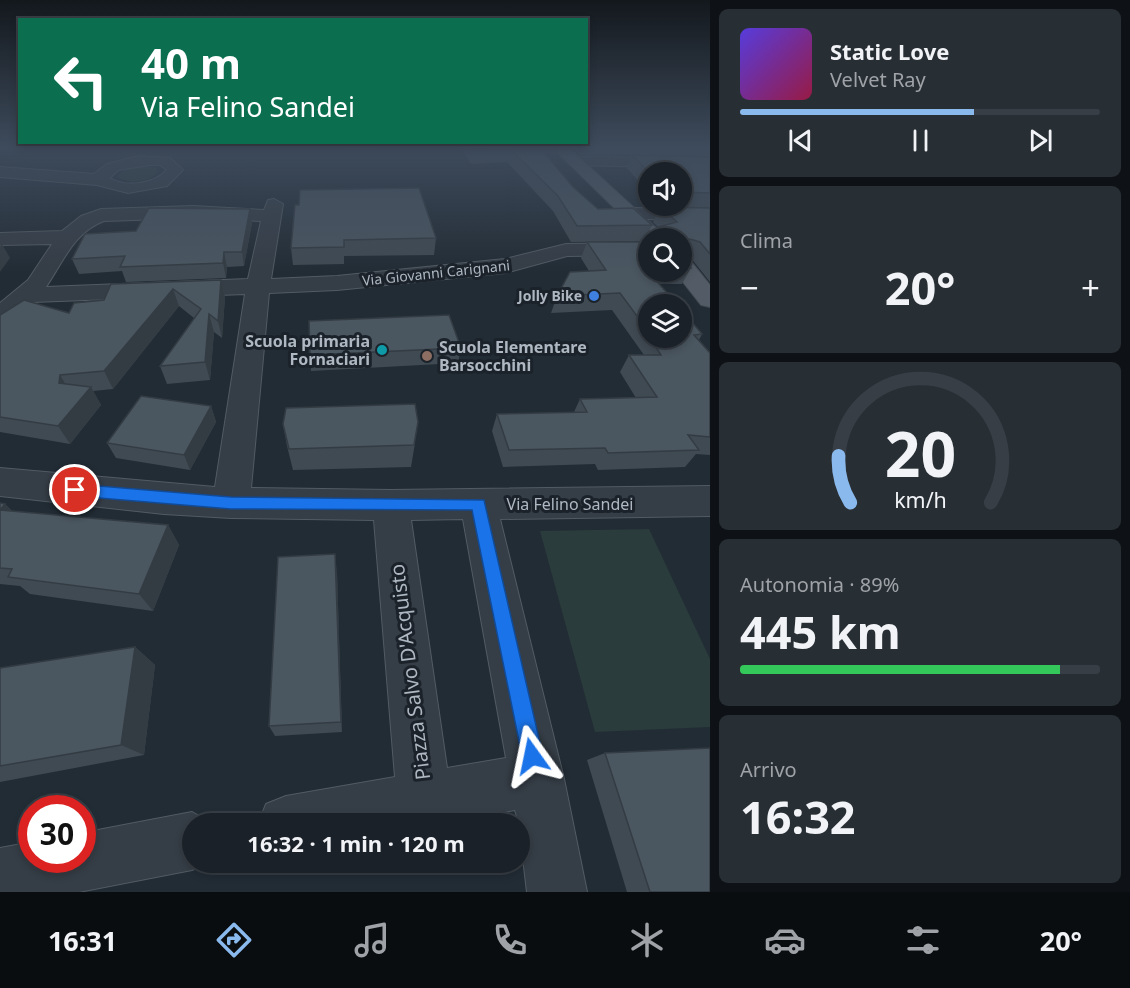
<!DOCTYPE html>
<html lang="it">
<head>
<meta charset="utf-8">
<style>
	:root { --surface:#1a2128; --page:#272e34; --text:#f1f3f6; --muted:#9fa3a8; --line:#383e45; --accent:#8ab9ed }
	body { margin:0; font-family:"Noto Sans",sans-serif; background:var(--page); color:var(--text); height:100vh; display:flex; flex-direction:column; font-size:22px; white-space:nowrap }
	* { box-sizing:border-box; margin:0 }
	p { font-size:20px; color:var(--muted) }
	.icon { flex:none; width:33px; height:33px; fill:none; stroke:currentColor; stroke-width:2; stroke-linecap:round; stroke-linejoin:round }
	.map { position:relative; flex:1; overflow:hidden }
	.sheet { display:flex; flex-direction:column; gap:9px; padding:9px; background:#0e1216; width:420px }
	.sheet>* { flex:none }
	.banner { position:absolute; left:18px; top:18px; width:570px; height:126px; border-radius:0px; box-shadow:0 3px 9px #0003,0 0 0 2px var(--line); background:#0b6e4f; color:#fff; overflow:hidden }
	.controls { position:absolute; left:638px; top:162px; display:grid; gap:12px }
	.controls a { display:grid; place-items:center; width:54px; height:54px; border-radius:50%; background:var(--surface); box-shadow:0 3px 9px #0003,0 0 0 2px var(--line); font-size:30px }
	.speed { position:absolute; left:18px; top:795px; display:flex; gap:12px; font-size:30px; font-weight:700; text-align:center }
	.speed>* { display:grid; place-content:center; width:78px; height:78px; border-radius:50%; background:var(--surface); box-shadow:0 3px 9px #0003,0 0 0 2px var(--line); line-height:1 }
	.speed .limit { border:9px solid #d22; background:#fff; color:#111 }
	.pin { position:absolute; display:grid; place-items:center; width:51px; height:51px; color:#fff; margin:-26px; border:3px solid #fff; border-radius:50%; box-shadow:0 2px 6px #0007 }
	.me { position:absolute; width:66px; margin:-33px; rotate:348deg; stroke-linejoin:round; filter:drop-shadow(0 0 4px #0008) }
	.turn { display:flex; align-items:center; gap:21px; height:126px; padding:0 24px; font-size:27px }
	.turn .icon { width:78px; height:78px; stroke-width:2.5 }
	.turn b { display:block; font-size:42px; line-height:51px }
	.big { font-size:45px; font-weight:700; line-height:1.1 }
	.sheet .tile { flex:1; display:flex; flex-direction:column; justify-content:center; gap:9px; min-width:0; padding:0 21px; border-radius:9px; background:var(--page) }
	.sheet .dial { align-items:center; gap:0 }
	.dial svg { height:156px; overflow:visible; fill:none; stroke:var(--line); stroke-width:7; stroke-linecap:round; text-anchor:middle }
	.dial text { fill:var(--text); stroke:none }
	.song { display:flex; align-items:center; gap:18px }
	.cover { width:72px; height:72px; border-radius:9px; background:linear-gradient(135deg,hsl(250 70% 55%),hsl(340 70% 35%)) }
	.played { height:6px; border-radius:3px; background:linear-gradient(90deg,var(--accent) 65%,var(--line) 65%) }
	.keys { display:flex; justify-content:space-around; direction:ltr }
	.heat { display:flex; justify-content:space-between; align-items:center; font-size:33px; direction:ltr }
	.charge { height:9px; border-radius:4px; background:linear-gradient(90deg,#34c759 89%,var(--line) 0) }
	.trip { position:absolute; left:182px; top:813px; width:348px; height:60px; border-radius:30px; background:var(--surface); box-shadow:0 3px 9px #0003,0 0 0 2px var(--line); font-weight:700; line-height:60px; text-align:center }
	.menu { display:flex; height:96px; justify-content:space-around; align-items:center; background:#0a0d10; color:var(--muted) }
	.menu .icon { width:42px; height:42px }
	.menu .current { color:var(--accent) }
	.menu b { font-size:27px; color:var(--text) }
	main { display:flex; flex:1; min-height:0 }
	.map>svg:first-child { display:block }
</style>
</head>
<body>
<main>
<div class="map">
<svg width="710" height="892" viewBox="0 0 710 892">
	<rect width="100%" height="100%" fill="#222c35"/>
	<g fill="#2a3c3b">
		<path d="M146,166L156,168L158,172C149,182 127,185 117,176L126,169Z"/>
		<path d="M649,529L710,659V727L595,732L540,531Z"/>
	</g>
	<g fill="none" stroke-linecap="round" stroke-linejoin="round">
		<defs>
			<g id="minor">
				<path d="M576,157L710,158V168L570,165L568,162Z"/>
				<path d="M274,199L283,204L271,279L337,276L505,259L566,244L648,243V255L567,256L505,273L337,290L269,293L251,488L391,490L710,486V516L500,519L564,779L587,892H527L519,824L515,810L441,824H258L266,804L286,796L395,777L374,520L231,518L164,514L0,496V468L215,487L245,294L33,302L9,319L0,321V303L28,280L52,244L0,245V233L62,231L81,216L101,209L193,206L264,210L268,200ZM193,218L261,221L248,279L46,287C63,262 74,232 104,221ZM463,519L506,758L447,768L411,520Z"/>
				<path d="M634,208L710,210V222L627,218L625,214Z"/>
				<path d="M192,812L213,824H192V862H209L192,870L79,892H0V848L32,842V860H82V833Z"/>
			</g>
			<path id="tertiary" d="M139,156L170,158L183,170L167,186L128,193L97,185L0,177V167L94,174L107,164ZM149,165H160L167,170C154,184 126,188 110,178L118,170Z"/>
			<g id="primary">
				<path d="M553,148H569L667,238L648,241Z"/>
				<path d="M681,257L689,259L710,285V307L701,305L675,272H681Z"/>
			</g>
		</defs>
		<use href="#minor" stroke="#525b63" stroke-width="2"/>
		<use href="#tertiary" stroke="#525b63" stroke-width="2"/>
		<use href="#primary" stroke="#414952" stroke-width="2"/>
		<use href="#minor" fill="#353d46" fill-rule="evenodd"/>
		<use href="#tertiary" fill="#353d46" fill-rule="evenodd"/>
		<use href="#primary" fill="#535c66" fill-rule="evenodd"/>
	</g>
	<g fill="#404a53">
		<path d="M350,148H376L350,149Z"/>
		<path d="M461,148H558L556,155L545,154L573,187L598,209L652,225L645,241L571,242L553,211L507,162L471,164Z"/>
		<path d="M572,148H710V156L646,155L710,157V208L661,206H660H681V172H648V192L627,168L632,155H580Z"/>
		<path d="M295,205L436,238L434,255L344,256V264L293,265L291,248Z"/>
		<path d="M660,207L710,208V282L691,258L686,256L684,259L691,268L682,284H659L648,304V338H681V309L702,334L699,340L710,353V455L696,454L685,467L598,470L595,464L503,467L492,431L497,414L574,412L580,399L636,398L620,372L629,355H644L612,310L551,313L557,296L589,271L581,258L587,242H648V272H681V238H652L658,227L653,222Z"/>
		<path d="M252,223L244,266L227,267L226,278L126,282L122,271L79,274L72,259Z"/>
		<path d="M221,280L225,297L222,338L214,332L210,380L167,384L160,366L194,318L179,306L113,389L93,391L101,405L70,444L0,432V315L69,313L104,300Z"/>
		<path d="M461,348L458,363L311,371L310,355Z"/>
		<path d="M211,406L216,422L190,470L116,458L107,443Z"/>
		<path d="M283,424L415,443L411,467L293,470L287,446Z"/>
		<path d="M0,503L5,504L12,511L168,525L179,545L153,611L30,594L20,586L0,584Z"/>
		<path d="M337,573L342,732L275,736L269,726Z"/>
		<path d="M135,647L155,665L144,755L0,782V668Z"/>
		<path d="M605,753L710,892H627L587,760Z"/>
	</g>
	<g fill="#343c43">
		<path d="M250,209L252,223L244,266L242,252Z"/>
		<path d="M2,244L10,258L0,272V246Z"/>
		<path d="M224,252L227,267L226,278L223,263Z"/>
		<path d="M221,280L225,297L222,338L218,321Z"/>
		<path d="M173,289L179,306L113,389L104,371Z"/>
		<path d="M209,314L214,332L210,380L205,362Z"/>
		<path d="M60,375L71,393L59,383Z"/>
		<path d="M91,387L101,405L70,444L58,426Z"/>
		<path d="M211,406L216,422L190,470L184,455Z"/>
		<path d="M5,504L25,524L0,510Z"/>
		<path d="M168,525L179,545L153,611L139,594Z"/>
		<path d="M335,554L337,573L342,732L341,722Z"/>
		<path d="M135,647L155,665L144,755L121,745Z"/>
	</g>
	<g fill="#4a5660" stroke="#343c43" stroke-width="1.5">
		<path d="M472,148H540L573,187L598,209L633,208L652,225L577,226L558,196L510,149L474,150Z"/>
		<path d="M632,155L710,157V193L681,192V172H649Z"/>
		<path d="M419,188L436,238L344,240V247L291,248L295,205H299L300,190Z"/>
		<path d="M660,207L710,208V254L700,242L690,239L687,241L688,254L682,256L691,268H681V238H656L658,227L677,222Z"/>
		<path d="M149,208L250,209L242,252H224L223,263L120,267L125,256L72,259L85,234L136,231Z"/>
		<path d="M587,242H648V268H645L677,304H648V331L620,293L557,296L570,272L606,270Z"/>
		<path d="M221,280L218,321L209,314L205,362L160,366L201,309L173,289L104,371L60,375L59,383L91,387L58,426L0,417V315L24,300L69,313L74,303L104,300L111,284Z"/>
		<path d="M681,309L702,334L694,335L710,353V437L688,435L699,450L608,453L605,448L509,450L497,414L587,412L580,399L657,397L629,355H661L655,346H659L653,338H681Z"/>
		<path d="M449,315L461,348L310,355L309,321Z"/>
		<path d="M141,396L211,406L184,455L107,443Z"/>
		<path d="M415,404L418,422L414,445L289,449L283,424L286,408Z"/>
		<path d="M0,503L5,504L0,510Z"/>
		<path d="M0,510L168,525L139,594L8,577L12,569L0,568Z"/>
		<path d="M335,554L341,722L269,726L278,557Z"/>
		<path d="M135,647L121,745L0,766V668Z"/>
		<path d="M710,748V892H650L605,753Z"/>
	</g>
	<linearGradient id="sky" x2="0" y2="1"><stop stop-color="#13181d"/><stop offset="0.54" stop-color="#3e4b5c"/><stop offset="1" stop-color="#3e4b5c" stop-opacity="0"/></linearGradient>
	<rect width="710" height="273" fill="url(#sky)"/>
	<path fill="#1a73e8" stroke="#114b97" stroke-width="1.5" d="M75,484L231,497L484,500L543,756L540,764L532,767L525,764L522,756L472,510L231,509L75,496L68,490Z"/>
	<circle fill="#3f7fe0" stroke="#1b222a" stroke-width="2" cx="594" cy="296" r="6"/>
	<circle fill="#0f9aa8" stroke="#1b222a" stroke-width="2" cx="382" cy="350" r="6"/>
	<circle fill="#8d6e63" stroke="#1b222a" stroke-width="2" cx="427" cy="356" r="6"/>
	<g text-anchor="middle" stroke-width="6" stroke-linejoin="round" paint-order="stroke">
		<g font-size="14" fill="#afb8c2" stroke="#1b222a">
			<text transform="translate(436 273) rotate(-6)" y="5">Via Giovanni Carignani</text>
		</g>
		<g font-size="14" font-weight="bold" fill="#afb8c2" stroke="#1b222a" text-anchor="end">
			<text x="582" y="301">Jolly Bike</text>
		</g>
		<g font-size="16" font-weight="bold" fill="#afb8c2" stroke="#1b222a" text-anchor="end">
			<text x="370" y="347">Scuola primaria<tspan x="370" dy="18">Fornaciari</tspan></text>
			<text x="439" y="353" text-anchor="start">Scuola Elementare<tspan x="439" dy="18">Barsocchini</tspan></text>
		</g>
		<g font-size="16" fill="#afb8c2" stroke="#1b222a">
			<text x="570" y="510">Via Felino Sandei</text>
		</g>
		<g font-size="20" fill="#afb8c2" stroke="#1b222a">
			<text transform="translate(410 672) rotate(-97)" y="7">Piazza Salvo D'Acquisto</text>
		</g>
	</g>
</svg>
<div class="controls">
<a><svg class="icon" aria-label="sound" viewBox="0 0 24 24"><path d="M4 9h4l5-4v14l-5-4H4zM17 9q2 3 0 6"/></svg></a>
<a><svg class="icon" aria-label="search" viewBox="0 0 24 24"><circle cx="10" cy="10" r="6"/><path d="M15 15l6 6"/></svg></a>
<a><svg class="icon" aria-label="layers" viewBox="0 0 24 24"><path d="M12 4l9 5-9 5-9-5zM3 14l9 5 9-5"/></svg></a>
</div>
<div class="speed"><div class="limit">30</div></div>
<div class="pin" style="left:75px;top:490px;background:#d93025"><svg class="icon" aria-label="arrive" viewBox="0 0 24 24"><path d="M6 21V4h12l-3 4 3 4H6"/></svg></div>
<svg class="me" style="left:532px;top:756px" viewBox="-20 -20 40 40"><path d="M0-17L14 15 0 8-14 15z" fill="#1a73e8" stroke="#fff" stroke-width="4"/></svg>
<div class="trip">16:32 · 1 min · 120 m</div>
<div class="banner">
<div class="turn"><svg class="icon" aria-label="left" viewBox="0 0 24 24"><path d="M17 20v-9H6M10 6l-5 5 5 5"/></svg><div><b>40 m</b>Via Felino Sandei</div></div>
</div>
</div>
<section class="sheet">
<div class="tile">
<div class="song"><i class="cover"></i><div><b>Static Love</b><p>Velvet Ray</p></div></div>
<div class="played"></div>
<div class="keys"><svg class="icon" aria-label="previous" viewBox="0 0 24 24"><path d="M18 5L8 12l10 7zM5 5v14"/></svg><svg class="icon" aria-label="pause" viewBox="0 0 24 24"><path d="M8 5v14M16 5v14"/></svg><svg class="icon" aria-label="next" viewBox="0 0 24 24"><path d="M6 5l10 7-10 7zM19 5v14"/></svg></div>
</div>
<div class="tile"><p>Clima</p>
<div class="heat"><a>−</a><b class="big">20°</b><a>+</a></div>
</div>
<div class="tile dial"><svg viewBox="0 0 100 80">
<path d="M14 69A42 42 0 1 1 86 69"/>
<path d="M14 69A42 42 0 0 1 8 45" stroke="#8ab9ed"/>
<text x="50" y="56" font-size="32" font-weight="700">20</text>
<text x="50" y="72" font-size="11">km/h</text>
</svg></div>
<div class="tile"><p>Autonomia · 89%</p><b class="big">445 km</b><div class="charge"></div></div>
<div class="tile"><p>Arrivo</p><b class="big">16:32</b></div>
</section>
</main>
<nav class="menu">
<b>16:31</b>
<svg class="icon current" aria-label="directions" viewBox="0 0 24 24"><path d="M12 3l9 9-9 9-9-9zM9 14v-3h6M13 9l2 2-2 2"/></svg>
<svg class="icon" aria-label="music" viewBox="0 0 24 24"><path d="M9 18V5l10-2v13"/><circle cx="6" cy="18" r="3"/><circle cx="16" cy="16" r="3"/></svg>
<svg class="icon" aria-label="phone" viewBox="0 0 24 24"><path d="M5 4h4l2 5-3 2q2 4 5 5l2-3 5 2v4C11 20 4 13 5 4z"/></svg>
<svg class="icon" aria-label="climate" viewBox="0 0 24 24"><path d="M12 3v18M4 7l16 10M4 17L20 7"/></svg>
<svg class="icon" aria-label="car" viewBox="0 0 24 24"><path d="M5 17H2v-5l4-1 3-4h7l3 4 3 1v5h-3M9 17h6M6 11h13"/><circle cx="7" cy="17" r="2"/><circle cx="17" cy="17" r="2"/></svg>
<svg class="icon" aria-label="filters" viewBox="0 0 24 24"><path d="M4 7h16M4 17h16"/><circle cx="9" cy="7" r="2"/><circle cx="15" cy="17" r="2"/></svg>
<b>20°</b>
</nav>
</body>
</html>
